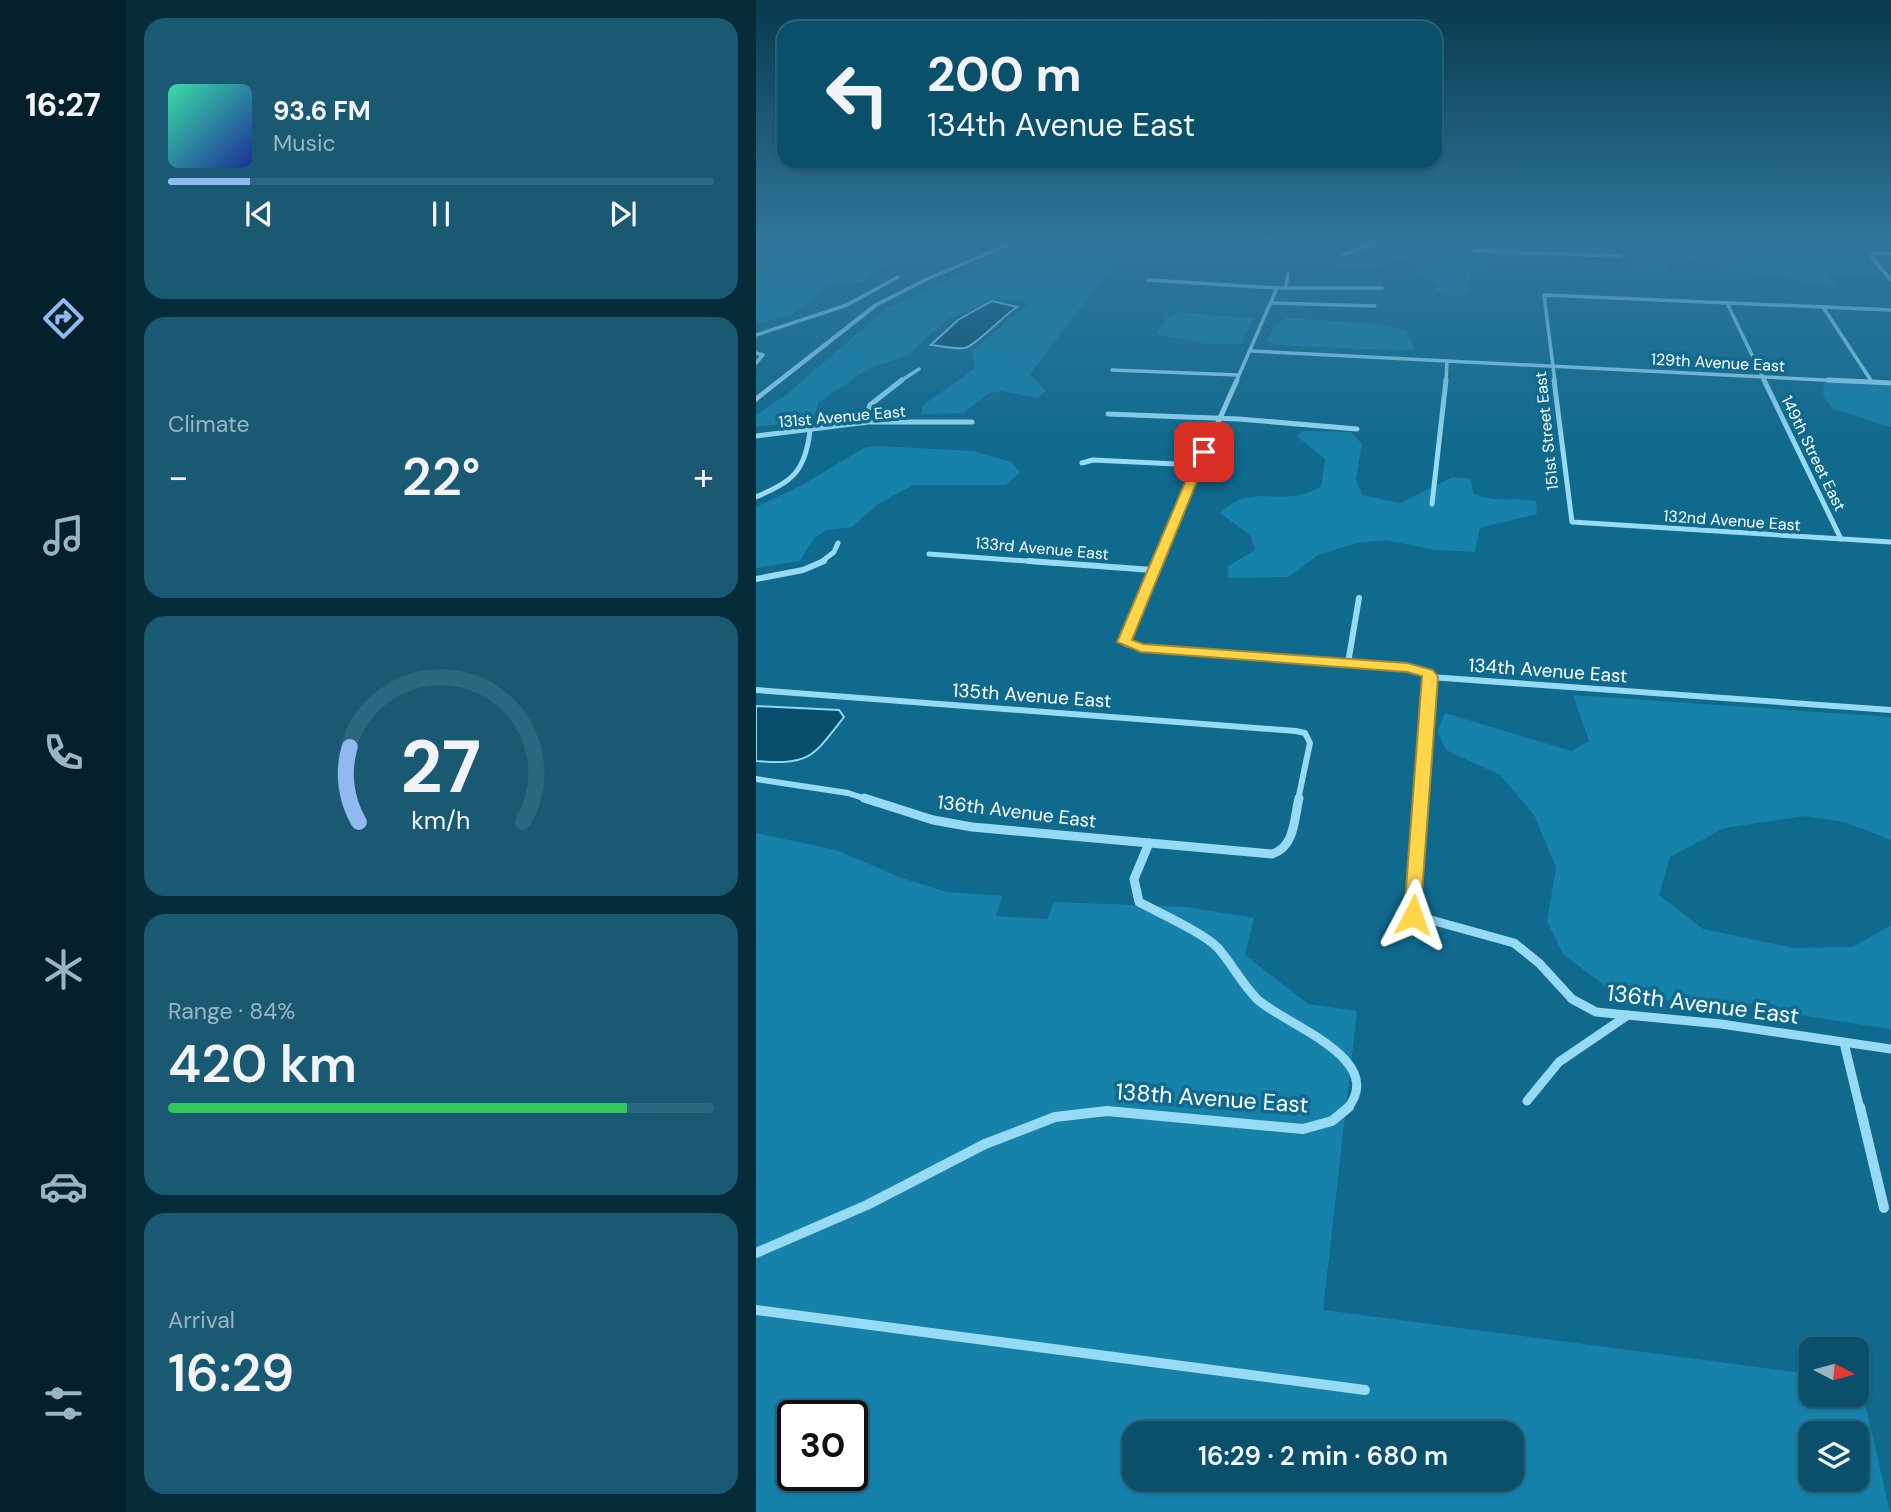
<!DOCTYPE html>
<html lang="en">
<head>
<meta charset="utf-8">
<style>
	:root { --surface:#0b506a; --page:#195a72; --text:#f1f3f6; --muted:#9ab5c1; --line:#2b677e; --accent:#90b9f0 }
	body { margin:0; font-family:"DM Sans",sans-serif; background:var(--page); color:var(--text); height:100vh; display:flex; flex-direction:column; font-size:26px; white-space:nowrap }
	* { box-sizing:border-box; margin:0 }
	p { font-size:23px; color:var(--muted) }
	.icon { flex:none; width:38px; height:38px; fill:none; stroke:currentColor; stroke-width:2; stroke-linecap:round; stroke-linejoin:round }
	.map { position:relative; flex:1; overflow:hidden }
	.panel { display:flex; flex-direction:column; gap:18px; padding:18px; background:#062c3a; width:630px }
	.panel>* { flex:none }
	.hud { position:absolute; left:21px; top:21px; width:665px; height:147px; border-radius:21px; box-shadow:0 2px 5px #0004,0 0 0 2px var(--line); background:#0b506a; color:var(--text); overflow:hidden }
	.needle { width:46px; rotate:96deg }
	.controls { position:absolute; left:1043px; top:1337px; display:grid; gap:14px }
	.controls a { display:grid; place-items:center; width:70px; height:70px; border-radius:14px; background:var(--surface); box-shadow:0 2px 5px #0004,0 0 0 2px var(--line); font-size:35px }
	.speed { position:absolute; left:21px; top:1400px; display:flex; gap:14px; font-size:35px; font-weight:700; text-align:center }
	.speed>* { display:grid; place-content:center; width:91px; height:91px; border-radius:50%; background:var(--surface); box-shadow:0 2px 5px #0004,0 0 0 2px var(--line); line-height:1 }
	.speed .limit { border:4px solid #111; border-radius:10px; background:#fff; color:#111 }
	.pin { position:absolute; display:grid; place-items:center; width:60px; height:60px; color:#fff; margin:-30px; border-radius:14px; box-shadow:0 4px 10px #0006 }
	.me { position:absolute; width:77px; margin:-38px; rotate:4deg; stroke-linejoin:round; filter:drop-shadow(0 0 5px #0008) }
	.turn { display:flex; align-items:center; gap:24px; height:147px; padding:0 35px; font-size:32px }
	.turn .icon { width:91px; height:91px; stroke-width:2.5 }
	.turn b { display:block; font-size:49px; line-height:60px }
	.big { font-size:52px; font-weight:600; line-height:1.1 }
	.panel .tile { flex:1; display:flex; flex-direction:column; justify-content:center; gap:10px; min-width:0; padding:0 24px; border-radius:21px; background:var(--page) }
	.panel .dial { align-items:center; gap:0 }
	.dial svg { height:182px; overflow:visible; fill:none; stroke:var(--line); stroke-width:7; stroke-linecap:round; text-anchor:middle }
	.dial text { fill:var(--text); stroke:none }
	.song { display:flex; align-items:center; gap:21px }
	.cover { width:84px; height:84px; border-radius:10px; background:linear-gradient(135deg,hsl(160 70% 55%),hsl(230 70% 35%)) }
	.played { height:7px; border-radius:4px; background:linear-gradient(90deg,var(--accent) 15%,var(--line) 15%) }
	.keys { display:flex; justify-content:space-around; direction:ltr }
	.heat { display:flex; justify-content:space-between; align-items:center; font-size:38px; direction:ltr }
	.charge { height:10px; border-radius:5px; background:linear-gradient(90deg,#34c759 84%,var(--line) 0) }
	.trip { position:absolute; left:366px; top:1421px; width:402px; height:70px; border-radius:21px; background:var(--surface); box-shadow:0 2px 5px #0004,0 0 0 2px var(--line); font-weight:600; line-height:70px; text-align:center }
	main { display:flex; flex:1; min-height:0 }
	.tab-bar { display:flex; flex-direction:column; width:126px; justify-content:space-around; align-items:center; background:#04202a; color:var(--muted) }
	.tab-bar .icon { width:49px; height:49px }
	.tab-bar .selected { color:var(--accent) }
	.tab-bar b { font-size:32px; color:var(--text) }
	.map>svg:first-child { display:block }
</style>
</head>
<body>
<main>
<nav class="tab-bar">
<b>16:27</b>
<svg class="icon selected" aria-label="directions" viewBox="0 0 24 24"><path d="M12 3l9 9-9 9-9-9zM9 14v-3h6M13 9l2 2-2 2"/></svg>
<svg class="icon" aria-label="music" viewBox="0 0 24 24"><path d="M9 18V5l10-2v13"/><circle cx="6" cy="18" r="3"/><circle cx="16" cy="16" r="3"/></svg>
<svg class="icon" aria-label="phone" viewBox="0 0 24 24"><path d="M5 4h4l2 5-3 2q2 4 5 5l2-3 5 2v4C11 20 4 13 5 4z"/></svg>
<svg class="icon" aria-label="climate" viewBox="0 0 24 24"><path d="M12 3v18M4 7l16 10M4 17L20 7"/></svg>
<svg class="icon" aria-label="car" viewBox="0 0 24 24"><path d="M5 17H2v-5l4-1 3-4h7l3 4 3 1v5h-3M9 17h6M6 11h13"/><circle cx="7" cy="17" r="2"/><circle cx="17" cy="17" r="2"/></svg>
<svg class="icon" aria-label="filters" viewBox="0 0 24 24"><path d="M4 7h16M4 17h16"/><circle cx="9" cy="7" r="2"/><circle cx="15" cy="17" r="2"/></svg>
</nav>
<section class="panel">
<div class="tile">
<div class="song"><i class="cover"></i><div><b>93.6 FM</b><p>Music</p></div></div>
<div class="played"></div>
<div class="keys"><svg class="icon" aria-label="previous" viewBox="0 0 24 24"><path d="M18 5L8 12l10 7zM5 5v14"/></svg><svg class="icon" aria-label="pause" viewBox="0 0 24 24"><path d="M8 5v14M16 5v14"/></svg><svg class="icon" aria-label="next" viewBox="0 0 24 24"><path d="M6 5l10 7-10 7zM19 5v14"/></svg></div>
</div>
<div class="tile"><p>Climate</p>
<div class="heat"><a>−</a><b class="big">22°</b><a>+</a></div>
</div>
<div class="tile dial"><svg viewBox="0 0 100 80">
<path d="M14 69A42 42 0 1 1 86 69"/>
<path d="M14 69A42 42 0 0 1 10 36" stroke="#90b9f0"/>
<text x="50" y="56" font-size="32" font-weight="700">27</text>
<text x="50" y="72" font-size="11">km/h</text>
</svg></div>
<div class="tile"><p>Range · 84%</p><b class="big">420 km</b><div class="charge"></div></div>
<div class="tile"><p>Arrival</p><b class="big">16:29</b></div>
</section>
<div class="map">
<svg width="1135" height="1512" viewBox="0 0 1135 1512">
	<rect width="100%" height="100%" fill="#0f6a8e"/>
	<g fill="#1681a9" fill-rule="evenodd">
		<path d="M50,242H246L186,266L165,262L127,266L106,282L79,281L35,315L0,324V258L27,259Z"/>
		<path d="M279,242H465L428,254L367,252L274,374L290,391L281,398L246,391L233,393L207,413L166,414V406L219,368L216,351L271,305L266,300L240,298L191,320L150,356L112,369L62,403L57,420L0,427V415L31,394L131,308Z"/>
		<path d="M659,242H741L749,249L705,250L709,259L733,265L738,270L715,273L711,293L698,297L680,291L681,283L657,273L663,266C648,252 633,266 619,268C605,270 592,270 578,269L575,263L616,262Z"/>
		<path d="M862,242H882L894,254L937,249L943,254L940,260L914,264L908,271H882L873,255L862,248Z"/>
		<path d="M957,242H1053L1069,251L1107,255L1122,275L1069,274L1086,287L1076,288L1021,275L962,270L964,263L953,250L959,245Z"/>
		<path d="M421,312L497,318L485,344H453L400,334L411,318Z"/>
		<path d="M531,318L622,324L650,330L658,349L656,351L520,345L511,341L520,324Z"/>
		<path d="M1068,382L1135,386V427C1114,423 1099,413 1078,410L1067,396Z"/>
		<path d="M547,431L595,432L606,444L600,479L606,495L644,503L697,477L715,479L717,493C739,504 756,497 780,501L781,514L724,528L719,552L680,550L629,540L601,543L562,555L532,577L472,578V566L499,550L494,535L464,513C489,489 508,499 538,496C547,496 557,490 565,487L569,459L541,436Z"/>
		<path d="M121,446L218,451L255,462L264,472L250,485H157L122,504L96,527L71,530L58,538L44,561L0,568V507L48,484L108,448Z"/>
		<path d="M817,695L1135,717V840L1088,822L1049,816L968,828L914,857L903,895L947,929L1038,948L1097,947L1135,925V1029L1037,1014L1012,1002L968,1006L861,995L807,954L791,921L800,868L778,815L744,775L690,750L681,731L689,713L815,751L833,741Z"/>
		<path d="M0,833L80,850L146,878L191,892L246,896L240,916L291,919L298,902L431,907L498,918L489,955L552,1004L601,1011L567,1310L1055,1374V1395H1101V1380L1104,1381L1134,1512H0ZM37,1416H96V1475H37ZM378,1433H756V1479H378ZM1055,1433H1101V1479H1055Z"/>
	</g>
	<g fill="#084d6a" stroke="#88daf7" stroke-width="2">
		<path d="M236,301L261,307C248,315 219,346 209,348C198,349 186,346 175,345L202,320Z"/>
		<path d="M0,706L83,710L88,717C56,758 54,765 0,761Z"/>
	</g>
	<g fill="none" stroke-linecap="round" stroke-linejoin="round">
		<g stroke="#97daf3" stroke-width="3.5">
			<path d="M719,251L864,256"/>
			<path d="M1135,253H1118L1115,257L1135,280"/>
			<path d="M586,255L621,242"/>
			<path d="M392,280L521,288"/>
			<path d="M530,286L532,274"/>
			<path d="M516,303L619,306"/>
			<path d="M971,303L1009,382"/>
			<path d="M1067,307L1116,382"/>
			<path d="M0,335L91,305L142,277"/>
			<path d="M495,351L1107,382"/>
			<path d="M0,353L7,355L0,363"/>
			<path d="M356,370L482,375"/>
			<path d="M143,382L163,369"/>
			<path d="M480,382L521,288H626"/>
			<path d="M690,382L691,361"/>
			<path d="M799,382L788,295L1135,310"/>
		</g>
		<g stroke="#97daf3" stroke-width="5">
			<path d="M798,380L816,522L1135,542"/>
			<path d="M1008,380L1085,539"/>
			<path d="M1072,380L1135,383"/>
			<path d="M352,414L483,419L601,429"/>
			<path d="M108,423L114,405L146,380"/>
			<path d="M0,436L112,422H216"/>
			<path d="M326,463L337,460L441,465"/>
			<path d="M0,497C37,481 49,472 54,431"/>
			<path d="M676,504L690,380"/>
			<path d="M173,554L298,563"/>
			<path d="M64,563L78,552L82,543"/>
			<path d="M399,563L481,380"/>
		</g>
		<g stroke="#97daf3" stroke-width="6">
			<path d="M273,561L397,570"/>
			<path d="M400,561L369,634L370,644L401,650L651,668L668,671L674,677L1135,710"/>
			<path d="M0,579L47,570L68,561"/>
			<path d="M592,663L603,598"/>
			<path d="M0,690L540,731L549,733L554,743L542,800"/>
			<path d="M0,779L92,793L113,800"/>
			<path d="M665,800L674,677"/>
		</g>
		<g stroke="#97daf3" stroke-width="9">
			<path d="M108,798L177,820L216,827L516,854C539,847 538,819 543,798"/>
			<path d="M665,798L657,915L758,943L783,963L816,999L840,1012L965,1024L1135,1049"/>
			<path d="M393,843L378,879L383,902C403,913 448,933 462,948C476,964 486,984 501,999C527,1024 633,1058 591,1109"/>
			<path d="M1088,1043L1104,1109"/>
			<path d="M771,1101L803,1062L872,1015"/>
		</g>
		<g stroke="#97daf3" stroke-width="10">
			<path d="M1104,1107L1128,1208"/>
			<path d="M0,1253L111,1205L229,1144L299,1117L351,1111L547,1129L576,1121L593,1107"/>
			<path d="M0,1310L609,1390"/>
		</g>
		<path fill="#97daf3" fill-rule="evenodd" d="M255,242H263L171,281L122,306L0,402V396L118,304L167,279Z"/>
	</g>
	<linearGradient id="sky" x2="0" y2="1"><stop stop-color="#083a4e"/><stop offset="0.53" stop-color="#31769b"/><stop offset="1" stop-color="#31769b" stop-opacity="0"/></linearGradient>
	<rect width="1135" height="454" fill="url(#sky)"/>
	<path fill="#ffd54a" stroke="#a68a30" stroke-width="2" d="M448,448L453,452L376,640L387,644L651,663L677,670L682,677L664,920L657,922L648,915L666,676L651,672L385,652L361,642L442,452Z"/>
	<g text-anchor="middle" stroke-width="7" stroke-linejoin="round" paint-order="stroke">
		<g font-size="16" fill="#fff" stroke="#0f6a8e">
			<text transform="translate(962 362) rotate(3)" y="6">129th Avenue East</text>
			<text transform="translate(86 416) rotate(-5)" y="6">131st Avenue East</text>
			<text transform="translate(790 431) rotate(-96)" y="6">151st Street East</text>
			<text transform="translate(1058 453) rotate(64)" y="6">149th Street East</text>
			<text transform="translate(976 520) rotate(4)" y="6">132nd Avenue East</text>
			<text transform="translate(286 548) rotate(5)" y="6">133rd Avenue East</text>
		</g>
		<g font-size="19" fill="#fff" stroke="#0f6a8e">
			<text transform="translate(792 670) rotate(4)" y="7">134th Avenue East</text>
			<text transform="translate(276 695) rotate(4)" y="7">135th Avenue East</text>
			<text transform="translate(261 811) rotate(7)" y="7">136th Avenue East</text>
		</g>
		<g font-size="23" fill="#fff" stroke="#0f6a8e">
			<text transform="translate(947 1004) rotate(7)" y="8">136th Avenue East</text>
			<text transform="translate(456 1098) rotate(4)" y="8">138th Avenue East</text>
		</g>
	</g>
</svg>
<div class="controls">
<a><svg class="needle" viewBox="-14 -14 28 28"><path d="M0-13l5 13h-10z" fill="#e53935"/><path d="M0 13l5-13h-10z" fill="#9ab5c1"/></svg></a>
<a><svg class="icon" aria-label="layers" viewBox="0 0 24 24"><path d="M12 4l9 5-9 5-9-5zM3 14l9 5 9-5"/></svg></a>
</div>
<div class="speed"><div class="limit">30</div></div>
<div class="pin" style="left:448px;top:452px;background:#d93025"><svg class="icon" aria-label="arrive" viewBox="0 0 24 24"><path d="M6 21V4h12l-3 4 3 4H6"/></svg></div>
<svg class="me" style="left:657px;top:915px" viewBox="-20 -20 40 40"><path d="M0-17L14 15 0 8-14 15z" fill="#ffd54a" stroke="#fff" stroke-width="4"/></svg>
<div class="trip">16:29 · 2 min · 680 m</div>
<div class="hud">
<div class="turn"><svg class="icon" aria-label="left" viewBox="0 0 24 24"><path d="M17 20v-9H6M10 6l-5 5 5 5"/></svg><div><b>200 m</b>134th Avenue East</div></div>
</div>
</div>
</main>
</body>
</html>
